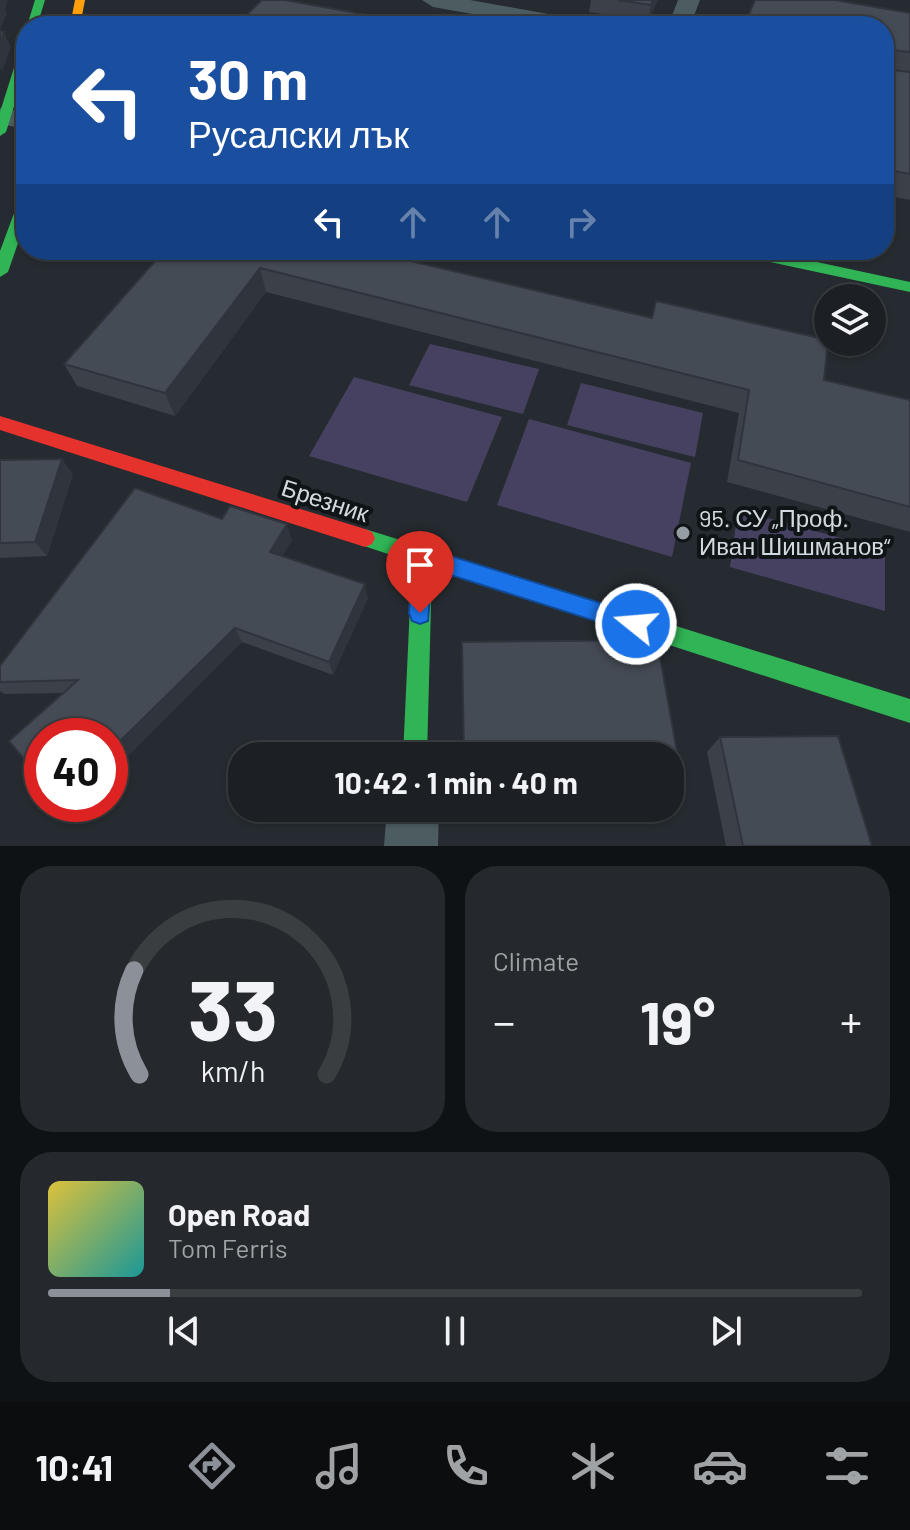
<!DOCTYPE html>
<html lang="en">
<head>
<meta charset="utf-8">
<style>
	:root { --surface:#1c2024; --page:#25282c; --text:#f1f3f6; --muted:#a0a3a6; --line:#3a3e41; --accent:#8c9099 }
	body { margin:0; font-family:Barlow,sans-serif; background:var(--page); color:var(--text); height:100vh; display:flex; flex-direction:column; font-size:30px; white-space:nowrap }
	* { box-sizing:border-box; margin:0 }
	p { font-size:26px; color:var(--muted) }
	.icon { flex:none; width:44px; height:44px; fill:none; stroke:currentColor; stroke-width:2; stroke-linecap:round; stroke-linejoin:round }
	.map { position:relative; height:846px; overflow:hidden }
	.panel { display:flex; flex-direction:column; gap:20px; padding:20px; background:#0f1214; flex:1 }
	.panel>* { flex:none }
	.hud { position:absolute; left:16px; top:16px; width:878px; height:244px; border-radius:32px; box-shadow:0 2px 6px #0004,0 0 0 2px var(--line); background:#1a4fa0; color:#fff; overflow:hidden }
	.buttons { position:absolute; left:814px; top:284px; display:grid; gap:16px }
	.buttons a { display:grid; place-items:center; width:72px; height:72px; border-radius:50%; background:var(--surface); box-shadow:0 2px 6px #0004,0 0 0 2px var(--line); font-size:40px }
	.speed { position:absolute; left:24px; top:718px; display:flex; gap:16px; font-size:40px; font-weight:700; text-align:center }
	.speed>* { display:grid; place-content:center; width:104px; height:104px; border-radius:50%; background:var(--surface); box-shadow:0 2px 6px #0004,0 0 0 2px var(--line); line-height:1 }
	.speed .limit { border:12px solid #d22; background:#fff; color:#111 }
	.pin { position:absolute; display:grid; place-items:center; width:68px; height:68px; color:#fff; margin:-82px -34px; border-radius:50% 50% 50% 0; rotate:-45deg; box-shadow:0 0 8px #0007 }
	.pin .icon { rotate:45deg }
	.me { position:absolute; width:88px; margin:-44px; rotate:287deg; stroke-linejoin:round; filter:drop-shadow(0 0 6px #0008) }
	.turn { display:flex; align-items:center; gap:28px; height:168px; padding:0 40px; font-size:36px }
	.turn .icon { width:104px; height:104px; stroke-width:2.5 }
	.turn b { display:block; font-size:56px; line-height:68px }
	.lanes { display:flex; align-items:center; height:76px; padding:0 40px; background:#0003; justify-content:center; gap:40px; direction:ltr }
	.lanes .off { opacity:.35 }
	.big { font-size:60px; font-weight:700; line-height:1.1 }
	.panel .card { flex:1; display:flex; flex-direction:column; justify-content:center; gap:12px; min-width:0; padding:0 28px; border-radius:32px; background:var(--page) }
	.panel .dial { align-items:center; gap:0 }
	.dial svg { height:208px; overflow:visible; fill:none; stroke:var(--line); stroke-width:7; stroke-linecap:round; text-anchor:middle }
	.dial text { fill:var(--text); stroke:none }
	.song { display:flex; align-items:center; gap:24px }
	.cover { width:96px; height:96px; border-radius:12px; background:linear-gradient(135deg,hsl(50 70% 55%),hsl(180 70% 35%)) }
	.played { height:8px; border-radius:4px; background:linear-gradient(90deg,var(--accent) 15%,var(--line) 15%) }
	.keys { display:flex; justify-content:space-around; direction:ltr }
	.heat { display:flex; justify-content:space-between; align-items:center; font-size:44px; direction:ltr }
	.panel .tiles { flex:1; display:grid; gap:20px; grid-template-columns:1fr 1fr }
	.card:last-child { grid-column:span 2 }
	.trip { position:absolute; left:228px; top:742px; width:456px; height:80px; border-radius:32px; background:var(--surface); box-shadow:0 2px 6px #0004,0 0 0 2px var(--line); font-weight:700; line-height:80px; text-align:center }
	.tab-bar { display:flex; height:128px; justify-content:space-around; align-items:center; background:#0b0d0e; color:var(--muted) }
	.tab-bar .icon { width:56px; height:56px }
	.tab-bar .active { color:var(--accent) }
	.tab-bar b { font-size:36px; color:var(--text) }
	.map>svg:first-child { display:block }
</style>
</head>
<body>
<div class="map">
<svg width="910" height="846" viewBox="0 0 910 846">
	<rect width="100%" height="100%" fill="#252b30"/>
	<g fill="#474161">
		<path d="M430,344L539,369L523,414L409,385Z"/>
		<path d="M354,377L502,417L467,502L309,456Z"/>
		<path d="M581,383L703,413L695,457L567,425Z"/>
		<path d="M529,419L691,463L672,557L497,505Z"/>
		<path d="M738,510L885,550V611L730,567Z"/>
	</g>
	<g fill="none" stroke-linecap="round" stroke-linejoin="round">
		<g fill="#4c5c60" fill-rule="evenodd">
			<path d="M422,0H470L576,19L587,26H539L433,7Z"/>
			<path d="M678,0H700L690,26H668Z"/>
			<path d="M0,108L26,113V129L0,124Z"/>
			<path d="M387,808H439L438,846H384Z"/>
		</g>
		<g fill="#30b455" fill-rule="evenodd">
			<path d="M35,0H45L37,26H27Z"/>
			<path d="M26,46V68L6,132L0,136V112L20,49Z"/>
			<path d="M26,196V220L8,272L0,277V251L19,200Z"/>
			<path d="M731,250H761L910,282V292L738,255Z"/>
			<path d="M365,529L910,699V723L432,568L427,756H403L412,562L358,544L355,538L358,532Z"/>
		</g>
		<path fill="#ff9f0a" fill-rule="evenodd" d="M75,0H85L80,26H70Z"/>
		<path fill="#e5322d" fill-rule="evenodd" d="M0,416L365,529L372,532L375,538L372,544L365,547L0,430Z"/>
	</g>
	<g fill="#3b4049">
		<path d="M591,0H658L648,21L589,12Z"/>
		<path d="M910,13V200L884,195V26Z"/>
		<path d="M165,250L824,380L910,400V532L727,482L739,413L266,292L175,416L77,386L64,364Z"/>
		<path d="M0,460L73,474L47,556L0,558Z"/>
		<path d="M222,519L292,540L282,556L368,598L333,675L242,642L110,774V736L64,693L4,694L0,691V666Z"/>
		<path d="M657,640L680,769L670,781V756H464L462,642Z"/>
		<path d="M720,737L872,846H726L707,752Z"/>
	</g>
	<g fill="#30343c">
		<path d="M0,0H8L5,10L7,14L0,30Z"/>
		<path d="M653,0H658L648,21L651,5Z"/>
		<path d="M4,32L11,47L2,72L0,68V42Z"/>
		<path d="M260,268L266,292L175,416L165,393Z"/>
		<path d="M62,459L73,474L47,556L35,542Z"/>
		<path d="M287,524L292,540L276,567L270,552Z"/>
		<path d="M365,584L368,598L333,675L329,662Z"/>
		<path d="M235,628L242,642L110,774V751Z"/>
		<path d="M65,804H80L74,809Z"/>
	</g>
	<g fill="#454b55" stroke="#30343c" stroke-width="2">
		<path d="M262,0H285L428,26H235Z"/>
		<path d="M618,0H653L651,5Z"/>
		<path d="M755,0H835L910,13V52L892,50V70L910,72V174L884,169V26H744Z"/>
		<path d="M553,23L571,26H551Z"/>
		<path d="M0,31L4,32L0,42Z"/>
		<path d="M165,250H364L652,318L656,301L828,340L824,380L910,400V507L738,460L749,390L260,268L165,393L64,364Z"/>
		<path d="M62,459L35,542L0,543V460Z"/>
		<path d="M135,488L222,519L230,506L287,524L270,552L365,584L329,662L235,628L110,751V736H42V780L9,741L78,680L0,682V666Z"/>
		<path d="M657,640L680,769H670V756H464L462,642Z"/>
		<path d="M838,736L872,846H743L720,737Z"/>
	</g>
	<path fill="#1a73e8" stroke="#114b97" stroke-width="2" d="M422,547L636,614L643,617L647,624L643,631L636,634L432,569L428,621L420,624L412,621L409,613L412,556L415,550Z"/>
	<circle fill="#969da2" stroke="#0f1417" stroke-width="3" cx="683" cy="533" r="8"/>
	<g text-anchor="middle" stroke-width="8" stroke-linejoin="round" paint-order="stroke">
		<g font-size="24" fill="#d3dadf" stroke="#0f1417">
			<text transform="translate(325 501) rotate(18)" y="8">Брезник</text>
		</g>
		<g font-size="24" fill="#d3dadf" stroke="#0f1417" text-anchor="start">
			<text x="699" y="527">95. СУ „Проф.<tspan x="699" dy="28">Иван Шишманов“</tspan></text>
		</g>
	</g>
</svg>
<div class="buttons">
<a><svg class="icon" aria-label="layers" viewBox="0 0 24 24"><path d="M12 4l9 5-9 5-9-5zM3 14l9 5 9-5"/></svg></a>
</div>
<div class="speed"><div class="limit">40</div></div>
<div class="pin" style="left:420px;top:613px;background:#d93025"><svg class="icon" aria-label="arrive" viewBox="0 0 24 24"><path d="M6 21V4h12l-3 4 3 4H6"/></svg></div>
<svg class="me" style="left:636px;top:624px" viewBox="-20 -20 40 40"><circle r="17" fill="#1a73e8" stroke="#fff" stroke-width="3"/><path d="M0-11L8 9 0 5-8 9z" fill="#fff"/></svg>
<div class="trip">10:42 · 1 min · 40 m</div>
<div class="hud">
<div class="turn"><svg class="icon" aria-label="left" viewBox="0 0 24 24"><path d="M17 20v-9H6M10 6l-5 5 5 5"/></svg><div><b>30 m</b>Русалски лък</div></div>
<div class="lanes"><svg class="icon" aria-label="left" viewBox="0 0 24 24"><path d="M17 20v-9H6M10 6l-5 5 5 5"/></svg><svg class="icon off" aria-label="ahead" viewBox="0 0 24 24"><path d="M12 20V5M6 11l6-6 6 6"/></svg><svg class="icon off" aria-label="ahead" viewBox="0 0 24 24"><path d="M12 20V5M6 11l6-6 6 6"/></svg><svg class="icon off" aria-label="right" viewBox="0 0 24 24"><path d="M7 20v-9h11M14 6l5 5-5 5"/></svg></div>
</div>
</div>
<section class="panel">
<div class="tiles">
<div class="card dial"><svg viewBox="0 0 100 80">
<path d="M14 69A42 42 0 1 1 86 69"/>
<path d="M14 69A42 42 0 0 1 12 29" stroke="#8c9099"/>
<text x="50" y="56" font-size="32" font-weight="700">33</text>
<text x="50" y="72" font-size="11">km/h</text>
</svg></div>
<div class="card"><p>Climate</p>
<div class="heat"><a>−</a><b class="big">19°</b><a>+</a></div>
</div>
<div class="card">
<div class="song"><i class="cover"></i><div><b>Open Road</b><p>Tom Ferris</p></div></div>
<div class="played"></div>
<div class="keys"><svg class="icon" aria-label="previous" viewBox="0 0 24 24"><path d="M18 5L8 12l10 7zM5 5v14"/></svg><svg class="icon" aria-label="pause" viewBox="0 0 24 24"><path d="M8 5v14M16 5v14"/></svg><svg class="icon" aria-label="next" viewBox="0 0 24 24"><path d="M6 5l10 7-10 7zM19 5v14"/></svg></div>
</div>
</div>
</section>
<nav class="tab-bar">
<b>10:41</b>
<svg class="icon active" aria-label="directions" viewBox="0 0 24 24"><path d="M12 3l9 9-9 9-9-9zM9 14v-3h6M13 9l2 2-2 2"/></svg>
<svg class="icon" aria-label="music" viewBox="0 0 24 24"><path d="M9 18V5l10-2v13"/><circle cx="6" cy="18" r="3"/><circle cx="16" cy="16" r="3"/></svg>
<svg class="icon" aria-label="phone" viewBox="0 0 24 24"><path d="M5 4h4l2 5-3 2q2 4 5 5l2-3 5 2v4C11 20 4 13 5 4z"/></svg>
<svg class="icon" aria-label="climate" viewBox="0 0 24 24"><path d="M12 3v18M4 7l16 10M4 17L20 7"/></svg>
<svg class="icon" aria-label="car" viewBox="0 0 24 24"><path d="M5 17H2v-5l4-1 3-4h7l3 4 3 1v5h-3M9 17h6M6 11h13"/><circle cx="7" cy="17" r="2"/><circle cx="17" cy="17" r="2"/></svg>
<svg class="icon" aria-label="filters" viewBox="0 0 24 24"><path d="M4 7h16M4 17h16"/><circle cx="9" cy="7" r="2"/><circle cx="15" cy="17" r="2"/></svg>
</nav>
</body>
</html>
